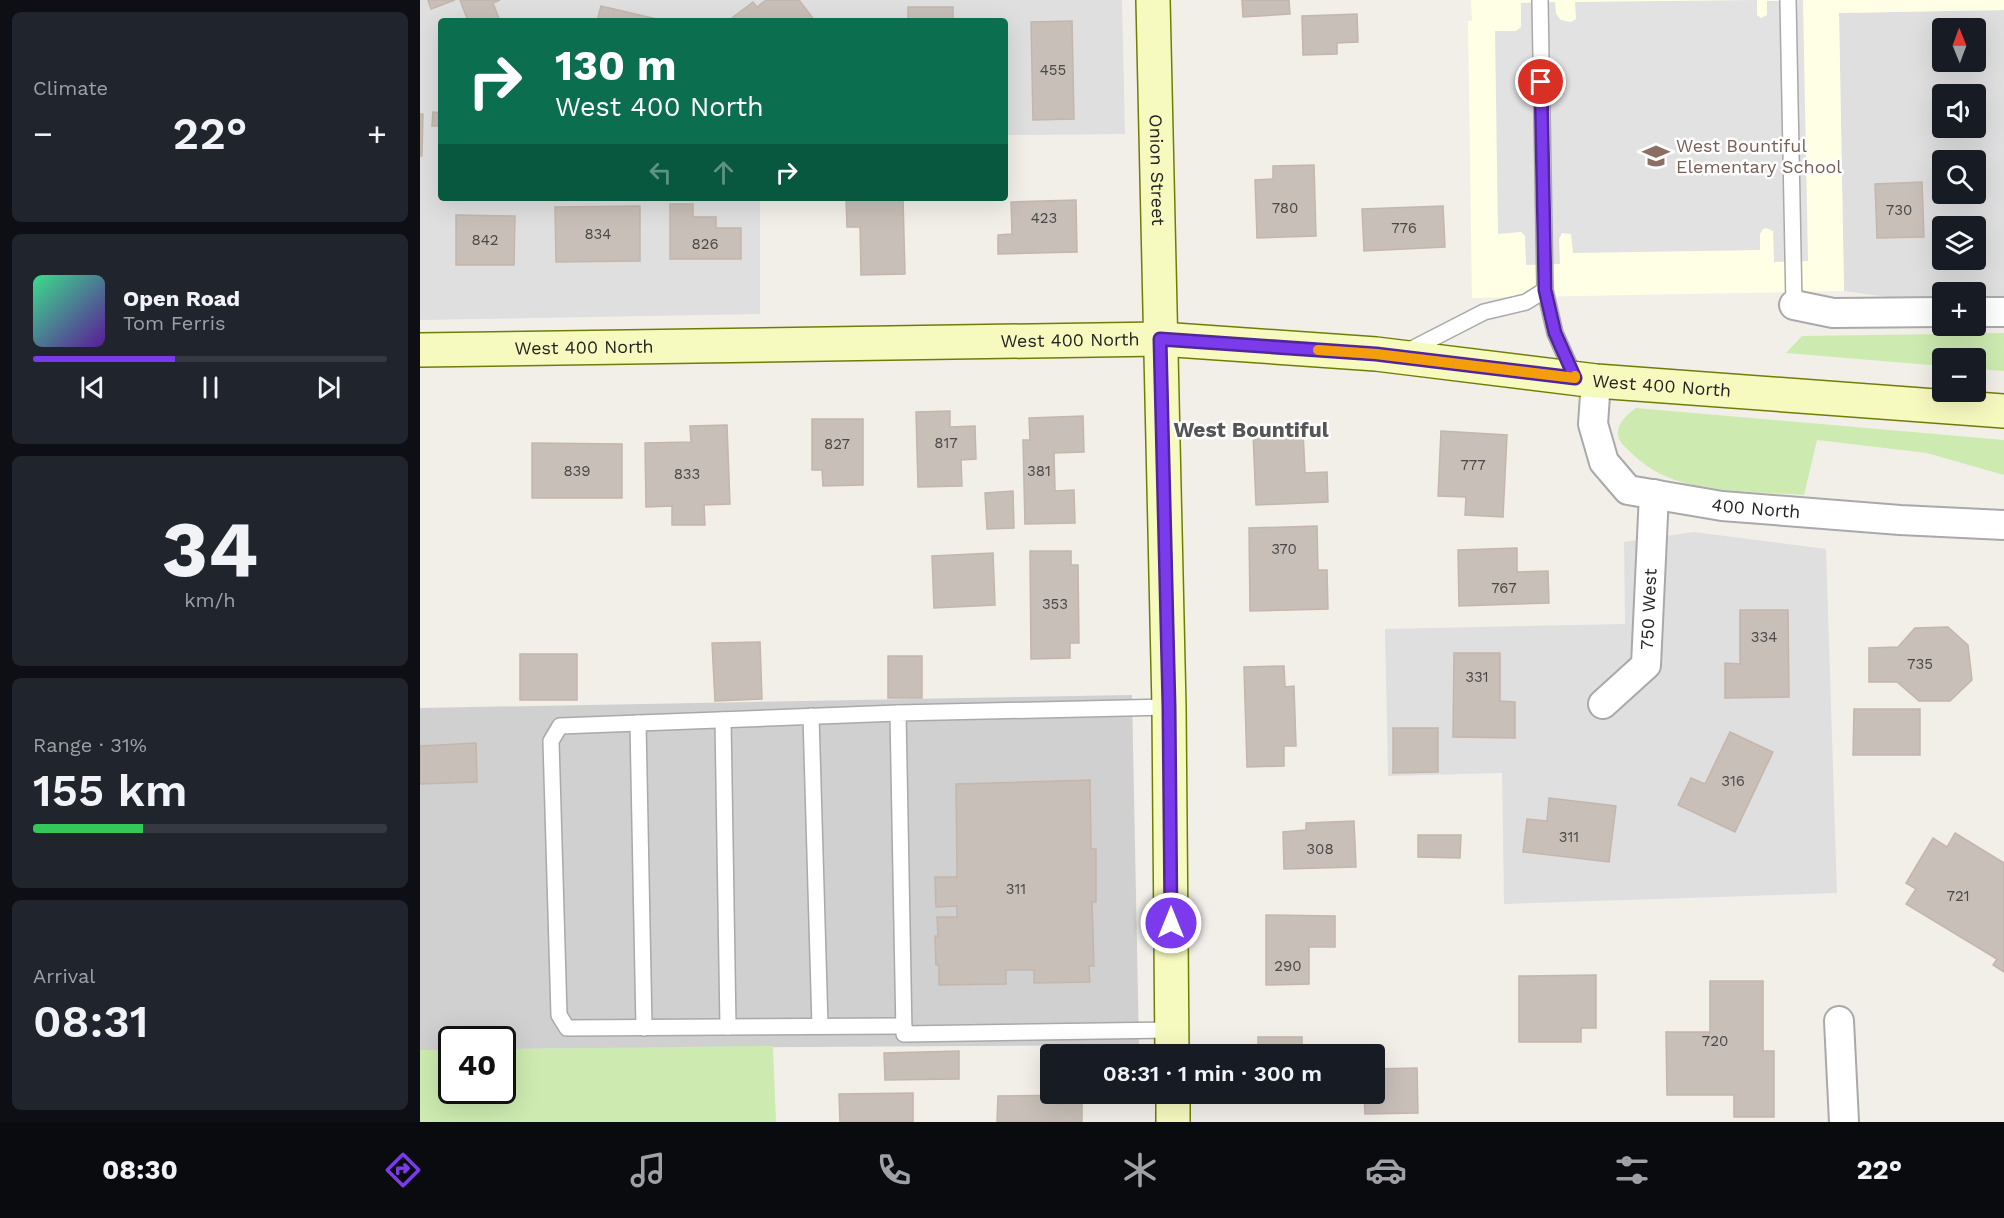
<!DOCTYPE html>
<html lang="en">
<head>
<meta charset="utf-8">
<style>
	:root { --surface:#171b24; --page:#20242c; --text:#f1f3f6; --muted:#9ea1a6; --line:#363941; --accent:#7c3aed }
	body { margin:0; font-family:"Work Sans",sans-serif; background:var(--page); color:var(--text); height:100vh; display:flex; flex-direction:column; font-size:22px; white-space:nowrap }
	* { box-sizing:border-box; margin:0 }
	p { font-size:20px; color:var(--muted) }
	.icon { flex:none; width:33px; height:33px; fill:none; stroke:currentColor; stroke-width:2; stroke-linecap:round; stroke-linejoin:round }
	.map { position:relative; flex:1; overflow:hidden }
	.panel { display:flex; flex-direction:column; gap:12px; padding:12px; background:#0d0f14; width:420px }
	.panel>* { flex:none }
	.guide { position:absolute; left:18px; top:18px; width:570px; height:183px; border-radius:6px; box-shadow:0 6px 24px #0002; background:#0b6e4f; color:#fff; overflow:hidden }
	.needle { width:39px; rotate:359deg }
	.tools { position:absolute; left:1512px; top:18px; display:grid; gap:12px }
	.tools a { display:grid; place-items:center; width:54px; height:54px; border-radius:6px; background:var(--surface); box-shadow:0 6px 24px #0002; font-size:30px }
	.speed { position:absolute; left:18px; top:1026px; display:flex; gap:12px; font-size:30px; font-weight:700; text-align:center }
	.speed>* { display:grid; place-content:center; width:78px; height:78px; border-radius:50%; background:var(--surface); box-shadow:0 6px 24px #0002; line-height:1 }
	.speed .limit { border:3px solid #111; border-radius:9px; background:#fff; color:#111 }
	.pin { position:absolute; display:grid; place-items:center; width:51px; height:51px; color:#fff; margin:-26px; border:3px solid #fff; border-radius:50%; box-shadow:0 2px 6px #0007 }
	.me { position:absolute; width:66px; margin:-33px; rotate:0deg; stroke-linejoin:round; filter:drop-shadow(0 0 4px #0008) }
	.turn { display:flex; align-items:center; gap:21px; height:126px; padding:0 18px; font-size:27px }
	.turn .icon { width:78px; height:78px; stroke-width:2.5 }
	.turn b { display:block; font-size:42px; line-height:51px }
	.lanes { display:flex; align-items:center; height:57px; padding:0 18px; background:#0003; justify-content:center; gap:30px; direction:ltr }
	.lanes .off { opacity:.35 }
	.big { font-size:45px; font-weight:600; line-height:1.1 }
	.panel .card { flex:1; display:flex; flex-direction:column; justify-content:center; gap:9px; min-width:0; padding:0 21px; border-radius:9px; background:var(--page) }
	.panel .dial { align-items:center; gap:0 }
	.dial b { font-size:78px; line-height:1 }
	.song { display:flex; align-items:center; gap:18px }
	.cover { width:72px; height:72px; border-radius:9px; background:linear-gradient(135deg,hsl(150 70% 55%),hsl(270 70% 35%)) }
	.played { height:6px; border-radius:3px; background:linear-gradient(90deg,var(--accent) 40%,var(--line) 40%) }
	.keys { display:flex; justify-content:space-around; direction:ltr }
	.heat { display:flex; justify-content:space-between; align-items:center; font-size:33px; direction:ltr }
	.charge { height:9px; border-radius:4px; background:linear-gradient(90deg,#34c759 31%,var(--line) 0) }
	.trip { position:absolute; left:620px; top:1044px; width:345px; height:60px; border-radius:6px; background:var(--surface); box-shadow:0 6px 24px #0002; font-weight:600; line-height:60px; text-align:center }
	.tab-bar { display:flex; height:96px; justify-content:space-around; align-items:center; background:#090b0e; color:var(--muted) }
	.tab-bar .icon { width:42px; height:42px }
	.tab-bar .selected { color:var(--accent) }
	.tab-bar b { font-size:27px; color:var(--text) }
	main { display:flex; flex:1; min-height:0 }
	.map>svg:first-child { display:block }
</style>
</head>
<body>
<main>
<section class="panel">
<div class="card"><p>Climate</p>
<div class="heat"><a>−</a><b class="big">22°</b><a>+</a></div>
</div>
<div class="card">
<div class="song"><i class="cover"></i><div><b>Open Road</b><p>Tom Ferris</p></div></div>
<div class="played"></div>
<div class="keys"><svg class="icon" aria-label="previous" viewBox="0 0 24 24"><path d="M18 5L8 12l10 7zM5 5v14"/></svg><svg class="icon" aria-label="pause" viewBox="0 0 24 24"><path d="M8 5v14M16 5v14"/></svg><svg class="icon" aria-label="next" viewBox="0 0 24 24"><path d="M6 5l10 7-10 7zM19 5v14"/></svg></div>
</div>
<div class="card dial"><b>34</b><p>km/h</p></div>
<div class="card"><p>Range · 31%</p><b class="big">155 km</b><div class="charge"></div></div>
<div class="card"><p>Arrival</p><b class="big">08:31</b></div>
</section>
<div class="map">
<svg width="1584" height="1122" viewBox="0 0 1584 1122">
	<rect width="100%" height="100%" fill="#f2efe9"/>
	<g fill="#e0dfdf" fill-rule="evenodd">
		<path d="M0,0H702L705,134L585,135V21H21V198H340V314L0,320Z"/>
		<path d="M1584,10V299H1556V292H1522V299H1482L1424,291L1419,13ZM1522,28H1556V62H1522ZM1522,94H1556V128H1522ZM1522,160H1556V194H1522ZM1522,226H1556V260H1522Z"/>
		<path d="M1274,532L1406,549L1417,893L1084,904L1082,773L968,776L965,629L1205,624L1204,542Z"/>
	</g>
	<path fill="#ffffe5" d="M1051,0H1584V10L1419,13L1424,291L1052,298L1048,21H1052Z"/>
	<path fill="#d0d0d0" d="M712,695L719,1045L83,1049L82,1040H32L31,1050H0V708Z"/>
	<g fill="#cdebb0">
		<path d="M1584,333V371L1556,369V358H1522V366L1366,353L1382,336Z"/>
		<path d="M1216,408L1584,440V475L1507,453L1397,440L1384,495C1342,492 1272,493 1235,471C1223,464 1213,455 1203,445C1190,431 1204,416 1216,408Z"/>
		<path d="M353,1046L356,1122H0V1050H31L32,1090H82L83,1049Z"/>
	</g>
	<path fill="#e2e2e2" d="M1337,0V15L1341,18L1347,15V1L1383,0L1388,261L1354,262L1353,231L1346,228L1343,229L1340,234V250L1153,253L1151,234L1142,233L1139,239L1140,264L1106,265L1105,236L1101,232L1078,234L1075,31H1096L1101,27V3L1135,2L1136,13L1139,18L1141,20L1151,22L1156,19L1155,2Z"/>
	<g fill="#c7bfb8" stroke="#c4b6ab" stroke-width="1.5">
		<path d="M8,0H35L11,9Z"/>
		<path d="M40,0H80L73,3L80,21H48Z"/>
		<path d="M346,0H379L395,21H308L333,2L337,7Z"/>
		<path d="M822,0H869L870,14L823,17Z"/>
		<path d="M181,6L245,21H177Z"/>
		<rect x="488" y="7" width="45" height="14"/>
		<path d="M937,14L938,42L917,43V54L883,55L882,16Z"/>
		<path d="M652,21L654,119L613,120L611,22Z"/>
		<path d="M13,112L21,113V126H12Z"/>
		<path d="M0,114H3L2,156H0Z"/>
		<path d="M894,165L896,236L837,238L835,180L853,179V166Z"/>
		<path d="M1502,182L1504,237L1457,238L1455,184Z"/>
		<path d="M426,198H483L485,274L441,275L440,227H427Z"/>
		<path d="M656,200L657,252L578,254V235L592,234L591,202Z"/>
		<path d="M250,204H273V217H296V228H321V259H250Z"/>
		<path d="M220,206V261L136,262L135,207Z"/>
		<path d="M1023,206L1025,247L944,251L942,209Z"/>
		<path d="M36,215L95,216L94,265H36Z"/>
		<path d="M530,411V427L555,426L556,459L541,460L542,486L498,487L496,412Z"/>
		<path d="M663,416L664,452L634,453L635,491L654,490L655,523L605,524L603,440H610L609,418Z"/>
		<path d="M392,419H443V485L403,486L402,470H392Z"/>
		<path d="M307,425L310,504L284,505L285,525H252V506L226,507L225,443L271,442L270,426Z"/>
		<path d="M883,431L885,473L907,472L908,502L836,505L833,433Z"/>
		<path d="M1021,431L1087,435L1083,517L1045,515L1046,497L1018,496Z"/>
		<path d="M112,443L202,444V498H112Z"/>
		<path d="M593,491L594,528L567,529L565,493Z"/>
		<path d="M897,526L898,570H907L908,609L830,611L829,528Z"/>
		<path d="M1097,548V572L1128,571L1129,603L1039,606L1038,550Z"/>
		<path d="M610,551H651V565H658L659,643H650V658L611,659Z"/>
		<path d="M573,553L575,605L514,608L512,556Z"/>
		<path d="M1320,610H1368L1369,697L1305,698V663L1320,664Z"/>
		<path d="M1528,627L1548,645L1552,680L1530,701H1499L1477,682H1449V648L1478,647L1495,628Z"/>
		<path d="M340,642L342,699L295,701L292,643Z"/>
		<path d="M1034,653H1080V701L1095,702V738L1033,737Z"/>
		<rect x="100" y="654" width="57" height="46"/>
		<rect x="468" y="656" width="34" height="42"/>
		<path d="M864,666L865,687L874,686L876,746H864V766L827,767L824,667Z"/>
		<path d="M1434,709H1500V755H1433Z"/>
		<path d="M973,728H1018V772L973,773Z"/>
		<path d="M1310,732L1353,752L1315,832L1258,805L1271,778L1285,784Z"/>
		<path d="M56,743L57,782L0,784V746Z"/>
		<path d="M670,780L671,849H676V902H672L674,966H669L670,982L614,983V970H586V984L519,985V965H516L515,936H518L517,917H537V906L516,907L515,877H537L536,784Z"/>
		<path d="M1129,798L1196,806L1189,862L1103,852L1107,819L1127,821Z"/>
		<path d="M934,821L936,867L864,869L863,832L886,830V823Z"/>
		<path d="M1535,833L1584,863V972L1573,965L1577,959L1486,904L1496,889L1486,883L1513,838L1527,847Z"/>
		<path d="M998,835H1041L1040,858L998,857Z"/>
		<path d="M846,915L915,916V947H889V984L846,985Z"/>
		<path d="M1176,975V1028H1161V1042H1099V976Z"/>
		<path d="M1290,981H1343V1051H1354V1117H1314V1095H1247L1246,1032H1290Z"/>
		<rect x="838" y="1037" width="44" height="17"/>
		<path d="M539,1051V1079L465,1080L464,1053Z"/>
		<path d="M997,1068L998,1113L945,1114L944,1094H954V1069Z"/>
		<path d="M493,1093V1122H420L419,1094Z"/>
		<rect x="838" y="1094" width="44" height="3"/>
		<path d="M662,1095V1122H577L578,1096Z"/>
	</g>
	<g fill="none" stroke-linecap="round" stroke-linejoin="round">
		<defs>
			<g id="lane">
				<path d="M1120,0L1125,290L1135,333L1155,378"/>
				<path d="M1368,0L1374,305"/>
				<path d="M986,352L1064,312L1106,302L1125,290"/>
				<path d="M749,707L478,713L484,1034L751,1030"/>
				<path d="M478,713L140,726L131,741L139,1015L147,1028L484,1026"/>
				<path d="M391,716L400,1026"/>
				<path d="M303,720L308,1027"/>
				<path d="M218,723L224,1028"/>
			</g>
			<g id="street">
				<path d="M1374,305L1413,313L1522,312"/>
				<path d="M1556,312H1584"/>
				<path id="s1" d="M1176,381L1173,424L1184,462L1208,490L1302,506L1480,520L1584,525"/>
				<path id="s2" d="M1183,704L1226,665L1234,494"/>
				<path d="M1419,1021L1424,1122"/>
			</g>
			<g id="secondary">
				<path id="s3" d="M733,0L749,707L752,1054"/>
				<path id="s4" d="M0,350L740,339L956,354L1176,381L1584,411"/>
				<path d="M753,1094V1122"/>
			</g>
		</defs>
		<use href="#lane" stroke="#a9a9a9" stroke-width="18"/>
		<use href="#street" stroke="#a9a9a9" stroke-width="32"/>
		<use href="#secondary" stroke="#707d05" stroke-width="36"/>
		<use href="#lane" stroke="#fff" stroke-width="15"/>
		<use href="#street" stroke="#fff" stroke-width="28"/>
		<use href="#secondary" stroke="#f7fabf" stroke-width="33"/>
	</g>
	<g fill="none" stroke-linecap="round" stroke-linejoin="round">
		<defs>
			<path id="route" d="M751,923L749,707L740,339L956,354L1155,378L1135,333L1125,290L1121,82"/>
		</defs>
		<use href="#route" stroke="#51269a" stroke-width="15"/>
		<use href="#route" stroke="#7c3aed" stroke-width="10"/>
		<path stroke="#f59e0b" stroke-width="10" d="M898,350L956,354L1155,378V376"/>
	</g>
	<defs>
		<symbol id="school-bare" viewBox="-9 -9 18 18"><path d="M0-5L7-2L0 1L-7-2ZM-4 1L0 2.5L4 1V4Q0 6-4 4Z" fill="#8d6e63" stroke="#fff" stroke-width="2.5" paint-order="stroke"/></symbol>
	</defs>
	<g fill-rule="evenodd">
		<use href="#school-bare" x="1217" y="137" width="38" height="38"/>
	</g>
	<g text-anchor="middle" stroke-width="5" stroke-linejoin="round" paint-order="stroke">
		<g font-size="15" fill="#4b4948">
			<text x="633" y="75">455</text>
			<text x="865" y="213">780</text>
			<text x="1479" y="215">730</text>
			<text x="624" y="223">423</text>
			<text x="984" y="233">776</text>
			<text x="178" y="239">834</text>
			<text x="65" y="245">842</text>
			<text x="285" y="249">826</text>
			<text x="526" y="448">817</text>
			<text x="417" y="449">827</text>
			<text x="1053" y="470">777</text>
			<text x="157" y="476">839</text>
			<text x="619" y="476">381</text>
			<text x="267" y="479">833</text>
			<text x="864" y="554">370</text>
			<text x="1084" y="593">767</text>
			<text x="635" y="609">353</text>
			<text x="1344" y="642">334</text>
			<text x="1500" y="669">735</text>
			<text x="1057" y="682">331</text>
			<text x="1313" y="786">316</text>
			<text x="1149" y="842">311</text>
			<text x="900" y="854">308</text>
			<text x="596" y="894">311</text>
			<text x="1538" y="901">721</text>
			<text x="868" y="971">290</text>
			<text x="1295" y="1046">720</text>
		</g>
		<g font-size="18" fill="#785e54" stroke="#fff" text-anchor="start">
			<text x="1256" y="152">West Bountiful<tspan x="1256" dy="21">Elementary School</tspan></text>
		</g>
		<g font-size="18" fill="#222" stroke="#fff">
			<text dy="6" stroke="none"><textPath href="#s3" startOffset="170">Onion Street</textPath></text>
			<text dy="6" stroke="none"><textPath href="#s4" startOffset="650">West 400 North</textPath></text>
			<text dy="6" stroke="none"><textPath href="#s4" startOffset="164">West 400 North</textPath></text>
			<text dy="6" stroke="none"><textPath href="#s4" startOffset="1244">West 400 North</textPath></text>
			<text dy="6" stroke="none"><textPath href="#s1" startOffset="249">400 North</textPath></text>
			<text dy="6" stroke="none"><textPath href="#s2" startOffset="114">750 West</textPath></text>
		</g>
		<g font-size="21" font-weight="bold" fill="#555" stroke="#fff">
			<text x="831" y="437">West Bountiful</text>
		</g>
	</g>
</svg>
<div class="tools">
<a><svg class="needle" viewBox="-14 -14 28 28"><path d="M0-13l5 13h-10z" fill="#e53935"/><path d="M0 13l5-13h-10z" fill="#9ea1a6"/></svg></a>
<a><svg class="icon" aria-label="sound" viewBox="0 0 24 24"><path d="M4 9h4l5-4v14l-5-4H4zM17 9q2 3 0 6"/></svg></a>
<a><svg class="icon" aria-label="search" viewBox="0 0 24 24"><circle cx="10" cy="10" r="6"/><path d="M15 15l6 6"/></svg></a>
<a><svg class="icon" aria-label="layers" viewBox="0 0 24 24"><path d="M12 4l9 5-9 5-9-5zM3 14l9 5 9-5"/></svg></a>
<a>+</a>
<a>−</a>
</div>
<div class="speed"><div class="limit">40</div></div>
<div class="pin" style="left:1121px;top:82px;background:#d93025"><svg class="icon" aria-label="arrive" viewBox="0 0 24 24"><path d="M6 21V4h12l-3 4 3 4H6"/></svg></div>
<svg class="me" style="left:751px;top:923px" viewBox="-20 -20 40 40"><circle r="17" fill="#7c3aed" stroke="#fff" stroke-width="3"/><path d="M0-11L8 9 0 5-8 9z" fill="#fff"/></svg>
<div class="trip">08:31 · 1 min · 300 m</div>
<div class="guide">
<div class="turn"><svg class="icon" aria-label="right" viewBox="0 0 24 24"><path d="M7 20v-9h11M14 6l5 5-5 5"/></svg><div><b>130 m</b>West 400 North</div></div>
<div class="lanes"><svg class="icon off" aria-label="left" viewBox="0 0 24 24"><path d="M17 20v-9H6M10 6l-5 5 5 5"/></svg><svg class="icon off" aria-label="ahead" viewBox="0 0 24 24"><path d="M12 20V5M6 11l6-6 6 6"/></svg><svg class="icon" aria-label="right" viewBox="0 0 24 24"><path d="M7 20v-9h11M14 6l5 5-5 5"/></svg></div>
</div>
</div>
</main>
<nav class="tab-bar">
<b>08:30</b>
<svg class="icon selected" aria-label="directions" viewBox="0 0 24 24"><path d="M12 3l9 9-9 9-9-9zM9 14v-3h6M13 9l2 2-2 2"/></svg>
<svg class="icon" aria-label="music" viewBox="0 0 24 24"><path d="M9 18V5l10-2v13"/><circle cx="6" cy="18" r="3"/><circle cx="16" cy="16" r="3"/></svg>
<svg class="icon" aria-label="phone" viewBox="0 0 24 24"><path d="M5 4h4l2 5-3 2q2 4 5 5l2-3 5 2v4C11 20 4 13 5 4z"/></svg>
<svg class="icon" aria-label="climate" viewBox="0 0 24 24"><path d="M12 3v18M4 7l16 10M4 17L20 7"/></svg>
<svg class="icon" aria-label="car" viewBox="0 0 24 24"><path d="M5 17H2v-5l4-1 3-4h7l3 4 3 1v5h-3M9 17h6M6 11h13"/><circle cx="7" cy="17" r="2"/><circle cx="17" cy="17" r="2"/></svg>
<svg class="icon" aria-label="filters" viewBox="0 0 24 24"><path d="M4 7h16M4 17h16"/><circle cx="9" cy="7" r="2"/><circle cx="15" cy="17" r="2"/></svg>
<b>22°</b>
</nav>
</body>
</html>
